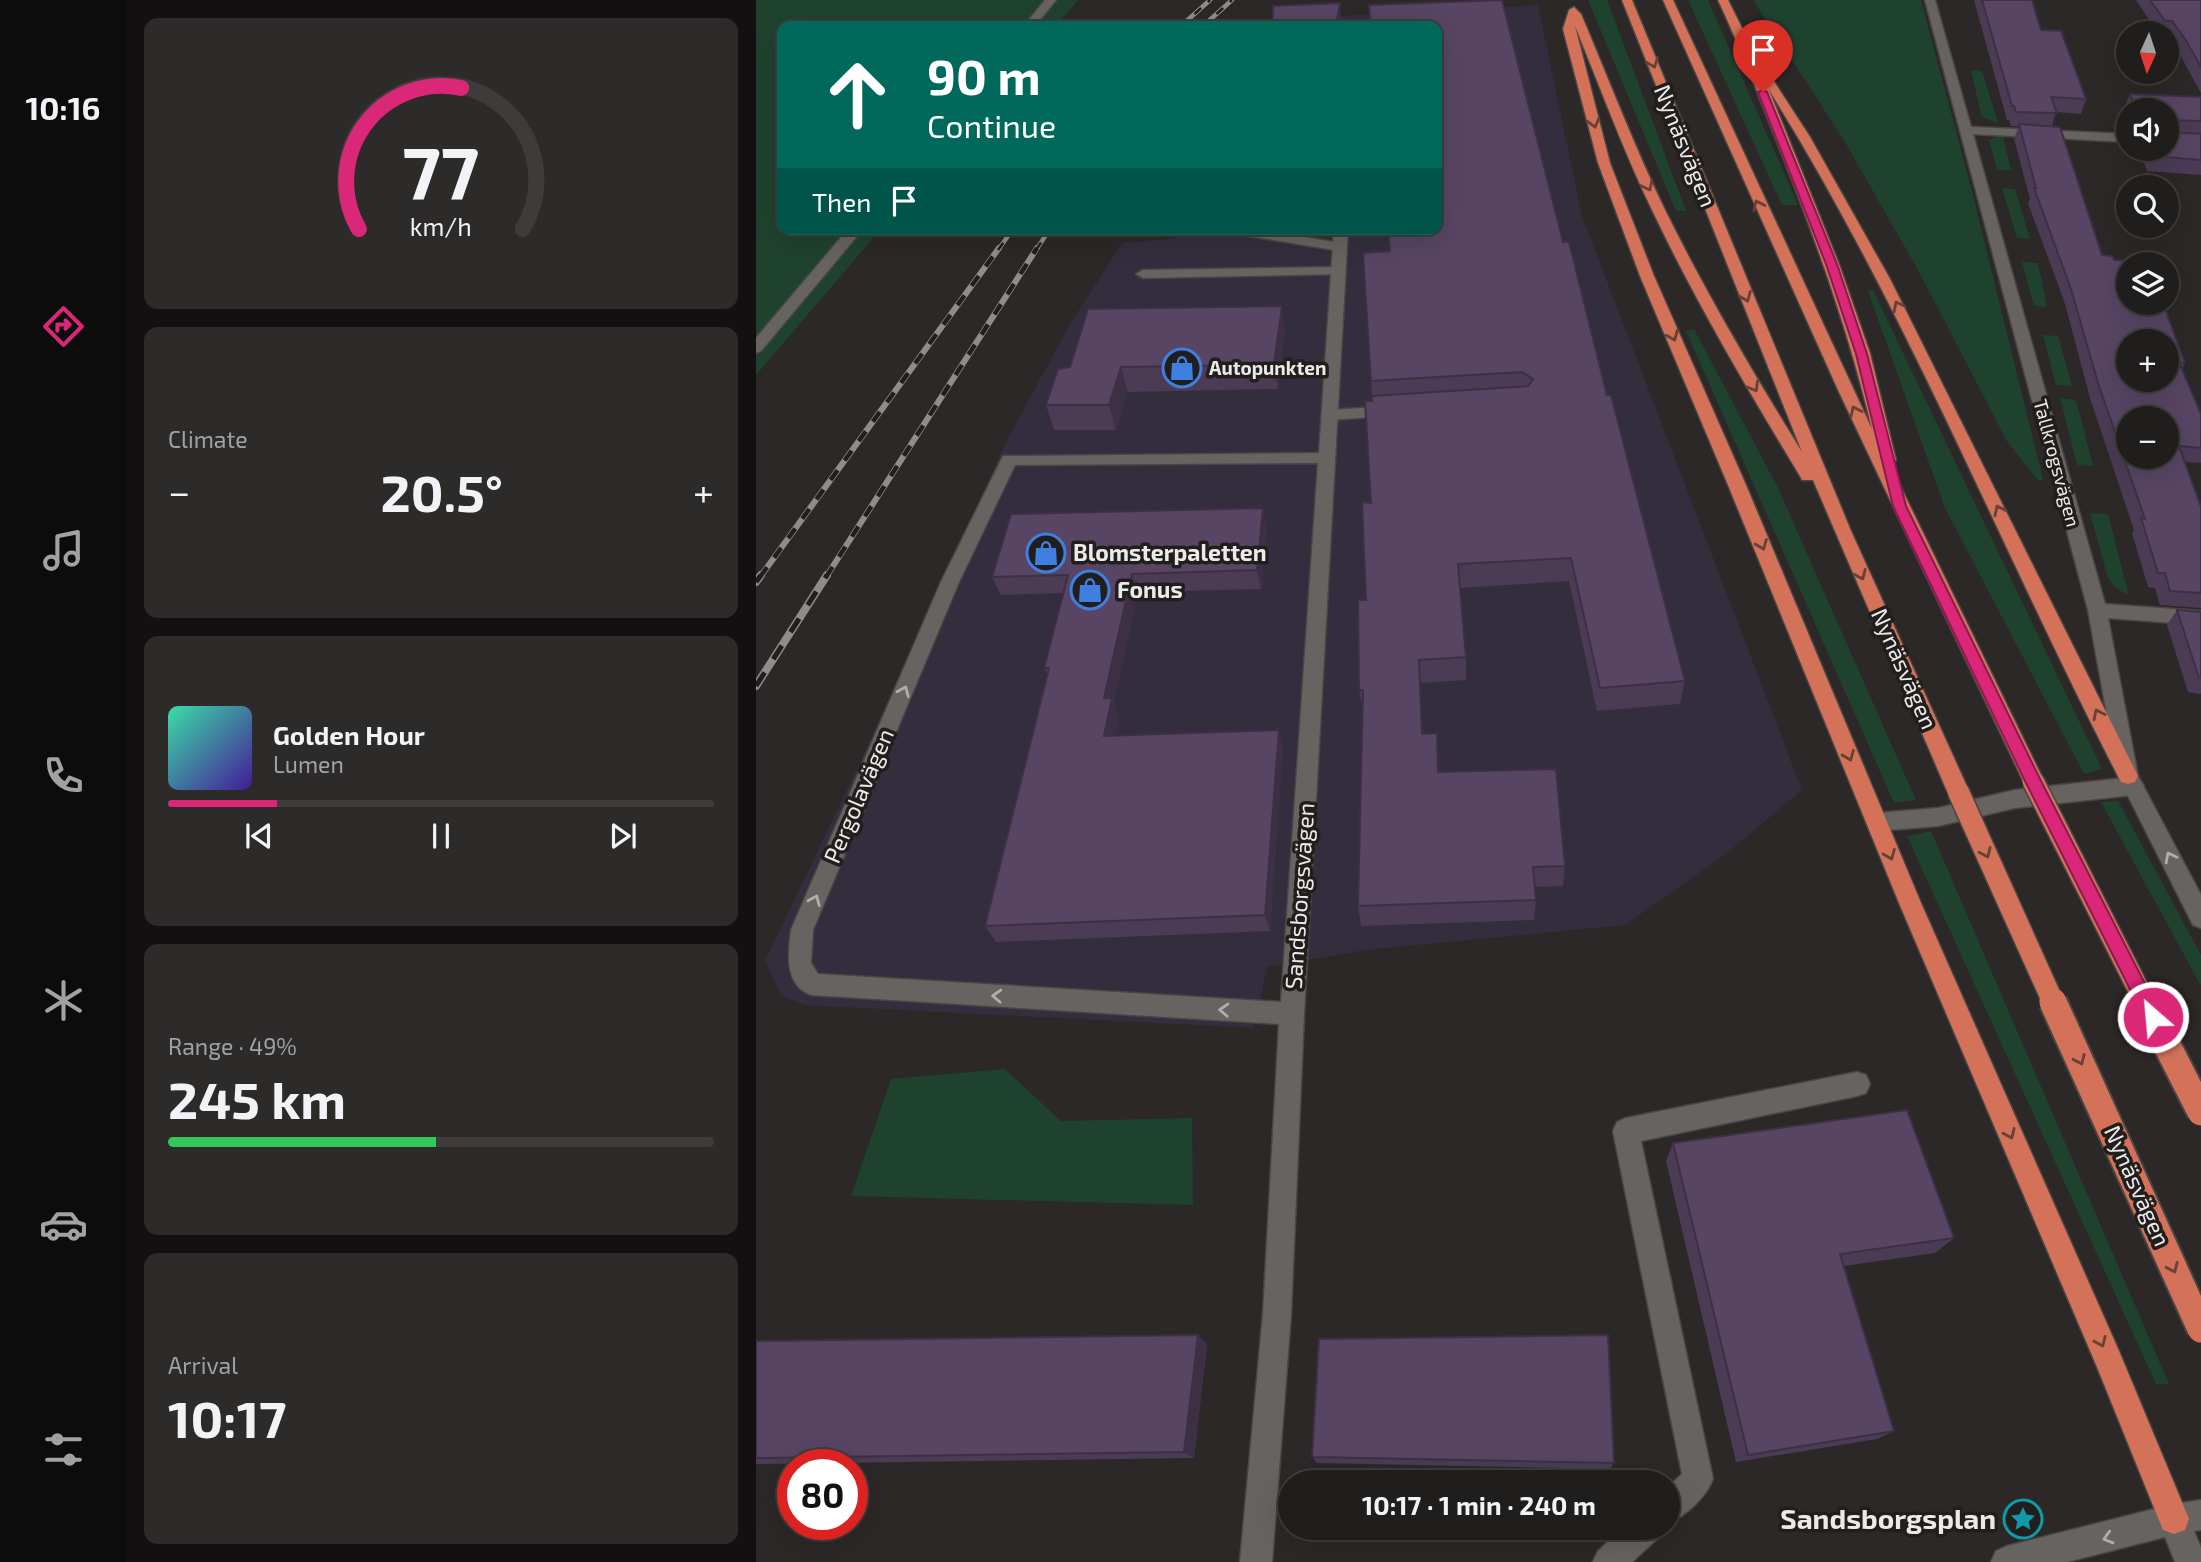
<!DOCTYPE html>
<html lang="en">
<head>
<meta charset="utf-8">
<style>
	:root { --surface:#201e1d; --page:#2d2b2a; --text:#f1f3f6; --muted:#a2a2a4; --line:#3d3c3b; --accent:#db2777 }
	body { margin:0; font-family:"Exo 2",sans-serif; background:var(--page); color:var(--text); height:100vh; display:flex; flex-direction:column; font-size:26px; white-space:nowrap }
	* { box-sizing:border-box; margin:0 }
	p { font-size:23px; color:var(--muted) }
	.icon { flex:none; width:38px; height:38px; fill:none; stroke:currentColor; stroke-width:2; stroke-linecap:round; stroke-linejoin:round }
	.map { position:relative; flex:1; overflow:hidden }
	.sheet { display:flex; flex-direction:column; gap:18px; padding:18px; background:#121010; width:630px }
	.sheet>* { flex:none }
	.hud { position:absolute; left:21px; top:21px; width:665px; height:214px; border-radius:14px; box-shadow:0 7px 28px #0002,0 0 0 2px var(--line); background:#00695c; color:#fff; overflow:hidden }
	.needle { width:46px; rotate:183deg }
	.tools { position:absolute; left:1360px; top:21px; display:grid; gap:14px }
	.tools a { display:grid; place-items:center; width:63px; height:63px; border-radius:50%; background:var(--surface); box-shadow:0 7px 28px #0002,0 0 0 2px var(--line); font-size:35px }
	.speed { position:absolute; left:21px; top:1449px; display:flex; gap:14px; font-size:35px; font-weight:700; text-align:center }
	.speed>* { display:grid; place-content:center; width:91px; height:91px; border-radius:50%; background:var(--surface); box-shadow:0 7px 28px #0002,0 0 0 2px var(--line); line-height:1 }
	.speed .limit { border:10px solid #d22; background:#fff; color:#111 }
	.pin { position:absolute; display:grid; place-items:center; width:60px; height:60px; color:#fff; margin:-72px -30px; border-radius:50% 50% 50% 0; rotate:-45deg; box-shadow:0 0 7px #0007 }
	.pin .icon { rotate:45deg }
	.me { position:absolute; width:77px; margin:-38px; rotate:333deg; stroke-linejoin:round; filter:drop-shadow(0 0 5px #0008) }
	.turn { display:flex; align-items:center; gap:24px; height:147px; padding:0 35px; font-size:32px }
	.turn .icon { width:91px; height:91px; stroke-width:2.5 }
	.turn b { display:block; font-size:49px; line-height:60px }
	.then { display:flex; align-items:center; height:66px; padding:0 35px; background:#0003; gap:14px; font-size:26px }
	.big { font-size:52px; font-weight:700; line-height:1.1 }
	.sheet .widget { flex:1; display:flex; flex-direction:column; justify-content:center; gap:10px; min-width:0; padding:0 24px; border-radius:14px; background:var(--page) }
	.sheet .dial { align-items:center; gap:0 }
	.dial svg { height:182px; overflow:visible; fill:none; stroke:var(--line); stroke-width:7; stroke-linecap:round; text-anchor:middle }
	.dial text { fill:var(--text); stroke:none }
	.song { display:flex; align-items:center; gap:21px }
	.cover { width:84px; height:84px; border-radius:10px; background:linear-gradient(135deg,hsl(160 70% 55%),hsl(260 70% 35%)) }
	.played { height:7px; border-radius:4px; background:linear-gradient(90deg,var(--accent) 20%,var(--line) 20%) }
	.keys { display:flex; justify-content:space-around; direction:ltr }
	.heat { display:flex; justify-content:space-between; align-items:center; font-size:38px; direction:ltr }
	.charge { height:10px; border-radius:5px; background:linear-gradient(90deg,#34c759 49%,var(--line) 0) }
	.trip { position:absolute; left:522px; top:1470px; width:402px; height:70px; border-radius:35px; background:var(--surface); box-shadow:0 7px 28px #0002,0 0 0 2px var(--line); font-weight:700; line-height:70px; text-align:center }
	main { display:flex; flex:1; min-height:0 }
	.dock { display:flex; flex-direction:column; width:126px; justify-content:space-around; align-items:center; background:#0d0c0c; color:var(--muted) }
	.dock .icon { width:49px; height:49px }
	.dock .on { color:var(--accent) }
	.dock b { font-size:32px; color:var(--text) }
	.map>svg:first-child { display:block }
</style>
</head>
<body>
<main>
<nav class="dock">
<b>10:16</b>
<svg class="icon on" aria-label="directions" viewBox="0 0 24 24"><path d="M12 3l9 9-9 9-9-9zM9 14v-3h6M13 9l2 2-2 2"/></svg>
<svg class="icon" aria-label="music" viewBox="0 0 24 24"><path d="M9 18V5l10-2v13"/><circle cx="6" cy="18" r="3"/><circle cx="16" cy="16" r="3"/></svg>
<svg class="icon" aria-label="phone" viewBox="0 0 24 24"><path d="M5 4h4l2 5-3 2q2 4 5 5l2-3 5 2v4C11 20 4 13 5 4z"/></svg>
<svg class="icon" aria-label="climate" viewBox="0 0 24 24"><path d="M12 3v18M4 7l16 10M4 17L20 7"/></svg>
<svg class="icon" aria-label="car" viewBox="0 0 24 24"><path d="M5 17H2v-5l4-1 3-4h7l3 4 3 1v5h-3M9 17h6M6 11h13"/><circle cx="7" cy="17" r="2"/><circle cx="17" cy="17" r="2"/></svg>
<svg class="icon" aria-label="filters" viewBox="0 0 24 24"><path d="M4 7h16M4 17h16"/><circle cx="9" cy="7" r="2"/><circle cx="15" cy="17" r="2"/></svg>
</nav>
<section class="sheet">
<div class="widget dial"><svg viewBox="0 0 100 80">
<path d="M14 69A42 42 0 1 1 86 69"/>
<path d="M14 69A42 42 0 0 1 59 7" stroke="#db2777"/>
<text x="50" y="56" font-size="32" font-weight="700">77</text>
<text x="50" y="72" font-size="11">km/h</text>
</svg></div>
<div class="widget"><p>Climate</p>
<div class="heat"><a>−</a><b class="big">20.5°</b><a>+</a></div>
</div>
<div class="widget">
<div class="song"><i class="cover"></i><div><b>Golden Hour</b><p>Lumen</p></div></div>
<div class="played"></div>
<div class="keys"><svg class="icon" aria-label="previous" viewBox="0 0 24 24"><path d="M18 5L8 12l10 7zM5 5v14"/></svg><svg class="icon" aria-label="pause" viewBox="0 0 24 24"><path d="M8 5v14M16 5v14"/></svg><svg class="icon" aria-label="next" viewBox="0 0 24 24"><path d="M6 5l10 7-10 7zM19 5v14"/></svg></div>
</div>
<div class="widget"><p>Range · 49%</p><b class="big">245 km</b><div class="charge"></div></div>
<div class="widget"><p>Arrival</p><b class="big">10:17</b></div>
</section>
<div class="map">
<svg width="1445" height="1562" viewBox="0 0 1445 1562">
	<rect width="100%" height="100%" fill="#2b2827"/>
	<path fill="#332d3d" d="M782,5L826,216L1046,790L970,854L869,925L609,950L511,967L498,1028L48,1005L25,995L9,961L107,756L250,442L314,324L366,243L419,238L424,229H681V26H510L511,20Z"/>
	<g fill="#1f422f">
		<path d="M0,0H322L300,26H26V229H125L0,375Z"/>
		<path d="M832,0H851L930,211H920Z"/>
		<path d="M932,0H952L1042,205H1026Z"/>
		<path d="M997,0H1165L1216,191L1287,480H1282L1252,443L1162,270L1089,142Z"/>
		<path d="M1215,70L1226,71L1242,123L1228,118L1225,114Z"/>
		<path d="M1242,136L1247,137L1255,170H1241L1233,140Z"/>
		<path d="M1246,188L1259,189L1274,239L1261,238Z"/>
		<path d="M1266,262L1282,263L1291,307L1278,306Z"/>
		<path d="M1117,290L1346,769L1328,774L1189,508L1112,291Z"/>
		<path d="M938,329L1022,488L1160,800L1138,803L930,331Z"/>
		<path d="M1287,335L1302,336L1316,386L1300,385Z"/>
		<path d="M1304,398L1320,400L1337,466L1321,465Z"/>
		<path d="M1334,513L1352,514L1373,596L1360,588L1352,578Z"/>
		<path d="M1362,801L1445,955V986L1345,802Z"/>
		<path d="M1175,831L1413,1384H1400L1151,836Z"/>
		<path d="M249,1069L305,1121L436,1118L437,1205L95,1196L135,1079Z"/>
	</g>
	<g fill="none" stroke-linecap="round" stroke-linejoin="round">
		<defs>
			<g id="service">
				<path d="M467,229H501L584,243L591,247L584,251L474,233Z"/>
				<path d="M583,267L588,268V274L387,278L380,274L387,270Z"/>
				<path d="M637,406L645,411L643,415L574,420L566,415L574,410Z"/>
				<path d="M1377,777L1384,780L1388,786L1384,792L1377,795L1259,808L1182,826L1121,831L1113,828L1110,822L1113,816L1121,813L1182,808L1259,790Z"/>
				<path d="M1101,1072L1110,1075L1114,1084L1110,1093L1101,1096L885,1141L957,1479C950,1497 930,1516 912,1523V1487L926,1474L857,1131L861,1122L870,1118Z"/>
				<path d="M867,1528H905L901,1539L876,1562H837L842,1551Z"/>
			</g>
			<g id="minor">
				<path d="M289,0H300L279,26H268Z"/>
				<path d="M1169,0H1179L1215,127L1372,134V142L1217,134L1349,604L1445,611V625L1352,618L1382,776L1445,895V928L1437,925L1362,776L1332,610Z"/>
				<path d="M92,229H107L5,351L0,353V338Z"/>
				<path d="M578,229H592L548,1014L535,1314L516,1562H484L507,1314L523,1024L55,995C28,985 32,953 35,930L185,582L247,456L563,453ZM562,463L525,1002L62,974L55,963L57,930L203,582L259,465Z"/>
			</g>
			<path id="tertiary" d="M1445,1500V1530L1438,1531L1445,1548V1562H1419L1409,1537L1311,1562H1235L1240,1551L1251,1546L1418,1504Z"/>
			<g id="trunk">
				<path d="M866,0H876L1095,531L1213,791L1209,797L1202,800L1195,797L1191,791L1057,480H1046L1044,476C992,390 941,304 898,214C868,153 845,89 819,26L854,163L898,276L990,485L1165,903L1363,1351L1433,1519L1429,1530L1418,1534L1407,1530L1341,1367L1143,903L972,485L884,276L842,163L807,29L813,10L818,7L825,14C853,80 878,146 909,210C950,293 997,373 1046,452Z"/>
				<path d="M907,0H917L1116,429C1093,333 1063,249 1027,157C1006,104 986,51 962,0H972L995,46L1054,137L1134,279L1382,776L1379,782L1372,784L1365,782C1246,552 1151,310 1013,90L1083,264L1114,353L1140,460L1134,465L1288,781L1284,787L1277,789L1270,787L1083,392Z"/>
			</g>
		</defs>
		<use href="#service" stroke="#484544" stroke-width="3"/>
		<use href="#minor" stroke="#484544" stroke-width="3"/>
		<use href="#tertiary" stroke="#484544" stroke-width="3"/>
		<use href="#trunk" stroke="#484544" stroke-width="3"/>
		<use href="#service" fill="#666361" fill-rule="evenodd"/>
		<use href="#minor" fill="#666361" fill-rule="evenodd"/>
		<use href="#tertiary" fill="#666361" fill-rule="evenodd"/>
		<use href="#trunk" fill="#d37258" fill-rule="evenodd"/>
		<defs>
			<g id="rail-far2">
				<path d="M425,26L454,0"/>
				<path d="M447,26L476,0"/>
				<path d="M242,250L257,229"/>
				<path d="M280,250L294,229"/>
			</g>
			<g id="rail-far1">
				<path d="M4,577L243,248"/>
				<path d="M70,577L281,248"/>
			</g>
			<g id="rail">
				<path d="M0,582L5,575"/>
				<path d="M0,686L71,575"/>
			</g>
		</defs>
		<use href="#rail-far2" stroke="#8f8d8c" stroke-width="4.5"/>
		<use href="#rail-far1" stroke="#8f8d8c" stroke-width="6"/>
		<use href="#rail" stroke="#8f8d8c" stroke-width="8"/>
		<use href="#rail-far2" stroke="#211e1d" stroke-width="2.5" stroke-dasharray="9" stroke-linecap="butt"/>
		<use href="#rail-far1" stroke="#211e1d" stroke-width="4.5" stroke-dasharray="12" stroke-linecap="butt"/>
		<use href="#rail" stroke="#211e1d" stroke-width="5" stroke-dasharray="16" stroke-linecap="butt"/>
		<defs>
			<g id="trunk-bridge-far1">
				<path d="M1277,781L1390,1004"/>
				<path d="M1202,791L1298,1004"/>
			</g>
			<g id="trunk-bridge">
				<path d="M1297,1002L1445,1329"/>
				<path d="M1389,1002L1445,1112"/>
			</g>
		</defs>
		<use href="#trunk-bridge-far1" stroke="#484544" stroke-width="24" stroke-linecap="butt"/>
		<use href="#trunk-bridge" stroke="#484544" stroke-width="31" stroke-linecap="butt"/>
		<use href="#trunk-bridge-far1" stroke="#d37258" stroke-width="21"/>
		<use href="#trunk-bridge" stroke="#d37258" stroke-width="27"/>
	</g>
	<g fill="#4b3b55">
		<path d="M1218,0H1276L1285,30L1330,99L1325,114L1300,112L1296,126L1346,255L1372,264L1429,363L1426,369L1445,414V463L1429,462L1445,507V608L1404,605L1399,588L1392,587L1376,533L1378,530L1334,398L1309,304L1272,203L1274,199L1258,139L1263,126H1255L1253,120H1251Z"/>
		<path d="M1380,0H1445V93L1423,53L1410,35V33H1402Z"/>
		<path d="M1374,94L1445,97V175L1391,171L1383,149H1410V110H1372V120L1368,109Z"/>
		<path d="M807,242L851,395L929,681L924,704L841,711L813,581L704,588L710,657V680L664,683L667,734L683,772L809,866L807,886L779,887L780,900L778,920L605,926L602,906L607,712L603,690L610,600L615,503L616,396L607,253Z"/>
		<path d="M529,331L522,389L372,392L360,430H298L290,405L314,367Z"/>
		<path d="M511,526L505,589L382,592L358,702L363,716L359,735L523,730L527,748L514,931L240,942L229,926L291,674L288,668L307,593L245,595L236,577Z"/>
		<path d="M1421,610L1445,612V694L1432,692L1411,625Z"/>
		<path d="M917,1143L1198,1238L1179,1253L1088,1266L1138,1431L1121,1439L980,1462L910,1161Z"/>
		<path d="M0,1341L451,1344L438,1458L0,1464Z"/>
		<path d="M556,1457L858,1463L854,1469L561,1463Z"/>
	</g>
	<g fill="#3d3045">
		<path d="M584,3L586,26H580Z"/>
		<path d="M526,306L529,331L522,389L518,365Z"/>
		<path d="M365,367L372,392L360,430L353,405Z"/>
		<path d="M507,508L511,526L505,589L501,570Z"/>
		<path d="M376,574L382,592L358,702L363,716L356,753L348,736V698Z"/>
		<path d="M523,730L527,748L514,931L509,915Z"/>
		<path d="M442,1335L451,1344L438,1458L428,1452Z"/>
	</g>
	<g fill="#574563" stroke="#3d3045" stroke-width="2" fill-rule="evenodd">
		<path d="M746,0L807,242H813L851,395H855L929,681L844,688L815,558L702,564L710,657L663,660L666,734L681,733L682,772L800,769L809,866L777,867L780,900L602,906L607,690H603L602,600H610L606,502L615,503L609,401H616V396L772,386L777,379L766,372L615,381L607,253L634,251L632,229H681V26H615L613,5Z"/>
		<path d="M1226,0H1276L1285,30L1305,31L1330,99L1295,97L1301,113L1260,112L1258,106H1256Z"/>
		<path d="M1394,0H1445V67L1429,39L1416,21H1409Z"/>
		<path d="M584,3L580,26H517V6Z"/>
		<path d="M1374,94L1445,97V121L1415,120L1414,130L1417,132L1445,134V160L1398,156L1395,149H1410V110H1380Z"/>
		<path d="M1263,124L1304,127L1346,255L1356,256L1358,260L1379,261L1381,264H1372V303H1407L1429,363L1423,362L1445,414V448L1423,446L1445,507V593L1414,591L1409,573H1402L1385,518L1389,519L1342,383L1315,289L1278,188H1280ZM1372,341H1410V380H1372ZM1372,418H1410V457H1372Z"/>
		<path d="M526,306L518,365L365,367L353,405H290L302,369L314,367L332,309Z"/>
		<path d="M507,508L501,570L376,574L348,698H356L348,736L523,730L509,915L229,926L293,668H288L312,575L236,577L255,514Z"/>
		<path d="M1421,610L1445,612V678H1443Z"/>
		<path d="M1151,1110L1198,1238L1084,1254L1138,1431L992,1455L917,1143Z"/>
		<path d="M442,1335L428,1452L0,1458V1341Z"/>
		<path d="M852,1335L858,1463L556,1457L563,1339Z"/>
	</g>
	<defs><path id="oneway-chevron" d="M-2-3.5L2.5 0L-2 3.5" fill="none" stroke-width="1.6" stroke-linecap="round" stroke-linejoin="round" transform="scale(1.75)"/></defs>
	<g stroke="#684035">
		<use href="#oneway-chevron" transform="translate(897 63) rotate(69)"/>
		<use href="#oneway-chevron" transform="translate(838 123) rotate(75)"/>
		<use href="#oneway-chevron" transform="translate(892 186) rotate(63)"/>
		<use href="#oneway-chevron" transform="translate(1002 205) rotate(-115)"/>
		<use href="#oneway-chevron" transform="translate(990 297) rotate(68)"/>
		<use href="#oneway-chevron" transform="translate(1142 306) rotate(-117)"/>
		<use href="#oneway-chevron" transform="translate(917 336) rotate(67)"/>
		<use href="#oneway-chevron" transform="translate(998 387) rotate(60)"/>
		<use href="#oneway-chevron" transform="translate(1099 411) rotate(-115)"/>
		<use href="#oneway-chevron" transform="translate(1243 510) rotate(-116)"/>
		<use href="#oneway-chevron" transform="translate(1006 545) rotate(68)"/>
		<use href="#oneway-chevron" transform="translate(1105 575) rotate(66)"/>
		<use href="#oneway-chevron" transform="translate(1342 714) rotate(-116)"/>
		<use href="#oneway-chevron" transform="translate(1093 756) rotate(68)"/>
		<use href="#oneway-chevron" transform="translate(1230 853) rotate(66)"/>
		<use href="#oneway-chevron" transform="translate(1134 855) rotate(68)"/>
		<use href="#oneway-chevron" transform="translate(1324 1060) rotate(66)"/>
		<use href="#oneway-chevron" transform="translate(1254 1134) rotate(66)"/>
		<use href="#oneway-chevron" transform="translate(1417 1268) rotate(66)"/>
		<use href="#oneway-chevron" transform="translate(1345 1342) rotate(66)"/>
	</g>
	<g stroke="#b0adac">
		<use href="#oneway-chevron" transform="translate(148 691) rotate(-67)"/>
		<use href="#oneway-chevron" transform="translate(1414 857) rotate(-117)"/>
		<use href="#oneway-chevron" transform="translate(59 900) rotate(-67)"/>
		<use href="#oneway-chevron" transform="translate(241 996) rotate(-177)"/>
		<use href="#oneway-chevron" transform="translate(468 1010) rotate(-177)"/>
		<use href="#oneway-chevron" transform="translate(1352 1538) rotate(164)"/>
	</g>
	<path fill="#db2777" stroke="#8e194d" stroke-width="2" d="M1007,90L1011,92L1081,264L1111,354L1150,506L1285,781L1403,1011L1406,1017L1403,1023L1397,1026L1391,1023L1269,781L1137,506L1100,354L1070,264L1002,92Z"/>
	<defs>
		<symbol id="shop-ring" viewBox="-11 -11 22 22"><circle r="9.5" fill="#211e1d" stroke="#3f7fe0" stroke-width="1.5"/><path d="M-5-2.5h2.3a2.7 3.5 0 0 1 5.4 0H5L5.5 6h-11ZM-1.5-2.5h3a1.5 2.3 0 0 0-3 0Z" fill="#3f7fe0"/></symbol>
		<symbol id="sight-ring" viewBox="-11 -11 22 22"><circle r="9.5" fill="#211e1d" stroke="#0f9aa8" stroke-width="1.5"/><path d="M0-6L1.8-2.2L6-1.7L2.9 1.2L3.7 5.4L0 3.3L-3.7 5.4L-2.9 1.2L-6-1.7L-1.8-2.2Z" fill="#0f9aa8"/></symbol>
	</defs>
	<g fill-rule="evenodd">
		<use href="#shop-ring" x="404" y="346" width="44" height="44"/>
		<use href="#shop-ring" x="268" y="531" width="44" height="44"/>
		<use href="#shop-ring" x="312" y="568" width="44" height="44"/>
		<use href="#sight-ring" x="1245" y="1497" width="44" height="44"/>
	</g>
	<g text-anchor="middle" stroke-width="7" stroke-linejoin="round" paint-order="stroke">
		<g font-size="19" font-weight="bold" fill="#eceae9" stroke="#211e1d" text-anchor="start">
			<text x="453" y="375">Autopunkten</text>
		</g>
		<g font-size="19" fill="#eceae9" stroke="#211e1d">
			<text transform="translate(1301 463) rotate(75)" y="7">Tallkrogsvägen</text>
		</g>
		<g font-size="23" fill="#eceae9" stroke="#211e1d">
			<text transform="translate(929 146) rotate(68)" y="8">Nynäsvägen</text>
			<text transform="translate(1148 669) rotate(66)" y="8">Nynäsvägen</text>
			<text transform="translate(103 796) rotate(-67)" y="8">Pergolavägen</text>
			<text transform="translate(544 896) rotate(-86)" y="8">Sandsborgsvägen</text>
			<text transform="translate(1381 1186) rotate(66)" y="8">Nynäsvägen</text>
		</g>
		<g font-size="23" font-weight="bold" fill="#eceae9" stroke="#211e1d" text-anchor="start">
			<text x="317" y="561">Blomsterpaletten</text>
			<text x="361" y="598">Fonus</text>
		</g>
		<g font-size="28" font-weight="bold" fill="#eceae9" stroke="#211e1d" text-anchor="end">
			<text x="1240" y="1529">Sandsborgsplan</text>
		</g>
	</g>
</svg>
<div class="tools">
<a><svg class="needle" viewBox="-14 -14 28 28"><path d="M0-13l5 13h-10z" fill="#e53935"/><path d="M0 13l5-13h-10z" fill="#a2a2a4"/></svg></a>
<a><svg class="icon" aria-label="sound" viewBox="0 0 24 24"><path d="M4 9h4l5-4v14l-5-4H4zM17 9q2 3 0 6"/></svg></a>
<a><svg class="icon" aria-label="search" viewBox="0 0 24 24"><circle cx="10" cy="10" r="6"/><path d="M15 15l6 6"/></svg></a>
<a><svg class="icon" aria-label="layers" viewBox="0 0 24 24"><path d="M12 4l9 5-9 5-9-5zM3 14l9 5 9-5"/></svg></a>
<a>+</a>
<a>−</a>
</div>
<div class="speed"><div class="limit">80</div></div>
<div class="pin" style="left:1007px;top:92px;background:#d93025"><svg class="icon" aria-label="arrive" viewBox="0 0 24 24"><path d="M6 21V4h12l-3 4 3 4H6"/></svg></div>
<svg class="me" style="left:1397px;top:1017px" viewBox="-20 -20 40 40"><circle r="17" fill="#db2777" stroke="#fff" stroke-width="3"/><path d="M0-11L8 9 0 5-8 9z" fill="#fff"/></svg>
<div class="trip">10:17 · 1 min · 240 m</div>
<div class="hud">
<div class="turn"><svg class="icon" aria-label="ahead" viewBox="0 0 24 24"><path d="M12 20V5M6 11l6-6 6 6"/></svg><div><b>90 m</b>Continue</div></div>
<div class="then">Then<svg class="icon" aria-label="arrive" viewBox="0 0 24 24"><path d="M6 21V4h12l-3 4 3 4H6"/></svg></div>
</div>
</div>
</main>
</body>
</html>
